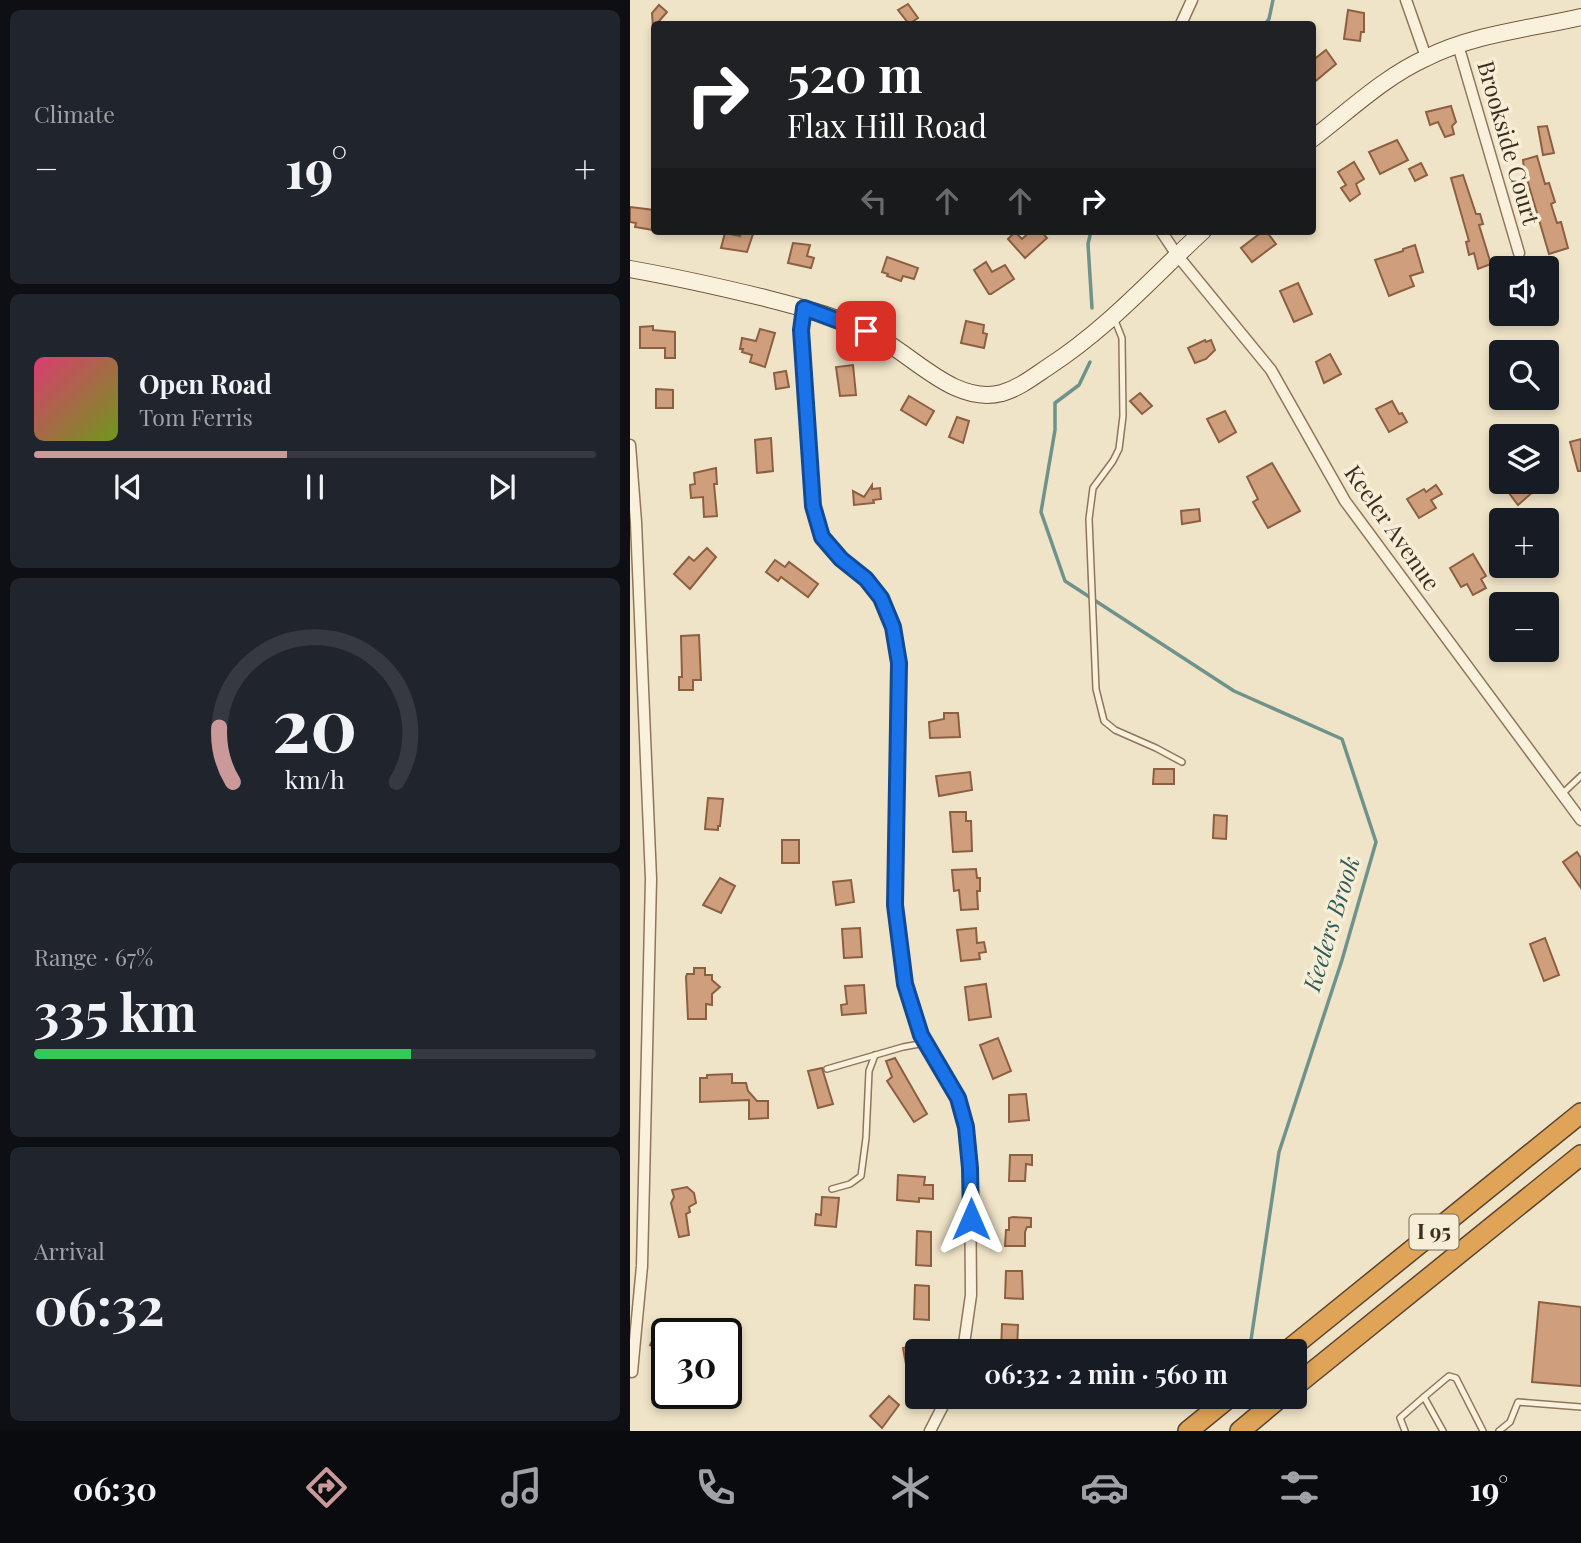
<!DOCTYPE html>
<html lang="en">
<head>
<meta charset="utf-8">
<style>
	:root { --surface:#171b24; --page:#20242c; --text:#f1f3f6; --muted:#9ea1a6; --line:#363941; --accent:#cc999b }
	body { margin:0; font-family:"Playfair Display",serif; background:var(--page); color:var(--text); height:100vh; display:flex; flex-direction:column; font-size:26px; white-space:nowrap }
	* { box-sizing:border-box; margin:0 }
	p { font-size:23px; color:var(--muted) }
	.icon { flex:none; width:38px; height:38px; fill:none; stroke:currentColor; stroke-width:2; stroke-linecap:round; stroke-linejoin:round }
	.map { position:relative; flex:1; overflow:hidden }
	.side { display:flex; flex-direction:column; gap:10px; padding:10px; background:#0d0f14; width:630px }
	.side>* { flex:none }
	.banner { position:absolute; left:21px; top:21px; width:665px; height:214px; border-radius:7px; box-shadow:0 4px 10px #0003; background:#202124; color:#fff; overflow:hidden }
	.fabs { position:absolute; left:859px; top:256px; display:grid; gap:14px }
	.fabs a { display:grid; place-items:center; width:70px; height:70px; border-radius:7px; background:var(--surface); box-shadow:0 4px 10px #0003; font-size:35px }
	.speed { position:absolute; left:21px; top:1318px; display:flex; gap:14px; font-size:35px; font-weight:700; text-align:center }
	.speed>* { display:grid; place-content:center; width:91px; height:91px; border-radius:50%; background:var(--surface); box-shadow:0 4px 10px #0003; line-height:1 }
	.speed .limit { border:4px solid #111; border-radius:10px; background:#fff; color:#111 }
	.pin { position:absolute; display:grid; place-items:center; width:60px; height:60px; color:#fff; margin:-30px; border-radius:14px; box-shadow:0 4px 10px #0006 }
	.me { position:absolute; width:77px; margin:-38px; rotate:0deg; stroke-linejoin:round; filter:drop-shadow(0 0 5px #0008) }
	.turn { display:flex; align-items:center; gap:24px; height:147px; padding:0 21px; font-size:32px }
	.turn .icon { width:91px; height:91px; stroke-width:2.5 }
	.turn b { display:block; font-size:49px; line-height:60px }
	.lanes { display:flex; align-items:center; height:66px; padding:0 21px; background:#0003; justify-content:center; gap:35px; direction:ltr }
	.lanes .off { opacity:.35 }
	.big { font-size:52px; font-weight:700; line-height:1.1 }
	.side .card { flex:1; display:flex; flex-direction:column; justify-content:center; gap:10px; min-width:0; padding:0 24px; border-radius:10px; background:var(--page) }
	.side .dial { align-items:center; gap:0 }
	.dial svg { height:182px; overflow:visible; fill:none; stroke:var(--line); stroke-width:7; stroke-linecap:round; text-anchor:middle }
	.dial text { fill:var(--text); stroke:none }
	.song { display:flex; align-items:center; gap:21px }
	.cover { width:84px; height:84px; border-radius:10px; background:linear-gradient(135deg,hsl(340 70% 55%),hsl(80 70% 35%)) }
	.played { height:7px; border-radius:4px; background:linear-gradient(90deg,var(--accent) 45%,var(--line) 45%) }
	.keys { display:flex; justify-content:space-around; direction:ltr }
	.heat { display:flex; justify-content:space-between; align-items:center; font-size:38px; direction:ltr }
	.charge { height:10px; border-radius:5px; background:linear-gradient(90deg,#34c759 67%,var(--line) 0) }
	.trip { position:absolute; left:275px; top:1339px; width:402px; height:70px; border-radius:7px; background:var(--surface); box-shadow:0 4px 10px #0003; font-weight:700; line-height:70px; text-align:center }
	.tab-bar { display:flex; height:112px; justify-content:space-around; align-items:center; background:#090b0e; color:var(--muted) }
	.tab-bar .icon { width:49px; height:49px }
	.tab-bar .current { color:var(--accent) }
	.tab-bar b { font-size:32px; color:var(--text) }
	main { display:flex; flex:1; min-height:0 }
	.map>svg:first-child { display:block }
</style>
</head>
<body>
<main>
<section class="side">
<div class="card"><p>Climate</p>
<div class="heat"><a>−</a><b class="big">19°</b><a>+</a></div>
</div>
<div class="card">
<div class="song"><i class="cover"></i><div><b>Open Road</b><p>Tom Ferris</p></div></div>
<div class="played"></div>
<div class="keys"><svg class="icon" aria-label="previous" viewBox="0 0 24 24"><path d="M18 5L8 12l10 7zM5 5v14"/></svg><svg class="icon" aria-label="pause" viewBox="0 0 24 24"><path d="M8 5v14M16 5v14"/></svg><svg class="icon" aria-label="next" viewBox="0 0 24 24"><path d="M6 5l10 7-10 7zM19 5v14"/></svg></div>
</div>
<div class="card dial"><svg viewBox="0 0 100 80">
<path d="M14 69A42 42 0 1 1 86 69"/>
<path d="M14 69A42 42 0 0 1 8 45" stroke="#cc999b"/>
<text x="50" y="56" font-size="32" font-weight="700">20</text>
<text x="50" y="72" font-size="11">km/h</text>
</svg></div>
<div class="card"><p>Range · 67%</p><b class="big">335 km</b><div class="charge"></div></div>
<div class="card"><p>Arrival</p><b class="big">06:32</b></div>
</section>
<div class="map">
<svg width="951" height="1431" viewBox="0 0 951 1431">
	<rect width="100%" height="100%" fill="#f0e4c8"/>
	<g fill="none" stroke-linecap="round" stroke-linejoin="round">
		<g stroke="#6f938a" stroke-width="3.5">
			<path d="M635,24L639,19L643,0"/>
			<path d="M461,231L458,244L462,308"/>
			<path d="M460,362L449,385L425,403V430L411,512L435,581L604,691L712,739L746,842L712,960L649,1152L621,1340"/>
		</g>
	</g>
	<g fill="#cf9f7d" stroke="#8d5f41" stroke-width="2">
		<path d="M278,4L288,18L279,24L268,10Z"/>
		<path d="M29,5L37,12L23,28L22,13Z"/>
		<path d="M718,10L734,13V32H731L730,41L714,39Z"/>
		<path d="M696,50L706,64L682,84V61Z"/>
		<path d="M821,106L826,122L822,126L824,134L815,137L808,122L800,125L796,112Z"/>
		<path d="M917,126L924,153L913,155L908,127Z"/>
		<path d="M767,140L778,160L750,174L739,152Z"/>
		<path d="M907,156L915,184L919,183L925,202L921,204L927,223L931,222L938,248L919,254L894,169L893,160Z"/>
		<path d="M724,162L734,179L726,184L730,194L720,201L711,188L716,185L708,172Z"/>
		<path d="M791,163L797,175L785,181L779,169Z"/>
		<path d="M833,175L846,214H850L853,224L849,225L861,264L848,269L844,253L839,255L836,242L839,241L821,178Z"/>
		<path d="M0,207L24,210L23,230L5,227L6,223L0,222Z"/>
		<path d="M112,231H124L117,252L91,248L95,233L110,236Z"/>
		<path d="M401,231H411L417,238L395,258L378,239L385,232L392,239Z"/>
		<path d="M633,231H636L646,244L622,262L611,248Z"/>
		<path d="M163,243L180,245L177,256L184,258L181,268L158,263Z"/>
		<path d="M785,245L793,272L780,276L784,286L759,296L745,260L773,251V249Z"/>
		<path d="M257,257L288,268L284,279L273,276L271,281L257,276L258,274L252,272Z"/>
		<path d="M356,262L362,272L375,265L384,279L361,294H359L344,270Z"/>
		<path d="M668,283L682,314L664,322L650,291Z"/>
		<path d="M336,321L354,325L353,333L357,334L354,348L331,343Z"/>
		<path d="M23,326V330L45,332V358H35V348H10V327Z"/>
		<path d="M130,329L145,333L135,367L120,362L122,355L112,352L113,349H110L112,338L126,341Z"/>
		<path d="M575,340L576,342L581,340L585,350L576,359L565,363L558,348Z"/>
		<path d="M700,354L711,374L694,383L686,362Z"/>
		<path d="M223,365L226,395L210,396L206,367Z"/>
		<path d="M156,371L159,387L146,389L144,373Z"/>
		<path d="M26,389L43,390V408H26Z"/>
		<path d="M510,393L522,406L512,414L500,401Z"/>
		<path d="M279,396L304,411L296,425L271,410Z"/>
		<path d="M762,401L769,414L772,413L777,422L759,432L746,409Z"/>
		<path d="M595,411L606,432L589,442L577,419Z"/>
		<path d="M327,417L339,421L333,443L319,437Z"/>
		<path d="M141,438L143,471L127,473L125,440Z"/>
		<path d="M951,439V471H948L940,442Z"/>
		<path d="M642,463L670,511L638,528L623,502L628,499L617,477Z"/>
		<path d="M86,468L87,484H84L87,516L74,517L73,497L61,498L60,485L65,484L64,473Z"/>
		<path d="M870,481H896L904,491L888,505Z"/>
		<path d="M242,485V489L250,488L251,499L243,500L244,503L224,505L223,491L234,497Z"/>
		<path d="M806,485L812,494L801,500L806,508L789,518L777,499L794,489L796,492Z"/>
		<path d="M569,509L570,521L552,524L551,511Z"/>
		<path d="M77,548L86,557L60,589L44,574L59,557L64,561Z"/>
		<path d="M843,554L856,576L851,579L856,588L843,595L837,584L831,587L820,568Z"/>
		<path d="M145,560L155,567L159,562L188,584L178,597L151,577L148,581L136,572Z"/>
		<path d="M69,635L71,680H63V690H49V677H52L51,636Z"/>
		<path d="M314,713H328L330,737L300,738L299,722L314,719Z"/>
		<path d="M524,769H544V784H523Z"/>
		<path d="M340,772L342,790L309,796L306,776Z"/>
		<path d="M78,798L93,799L90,826H88V830L75,829Z"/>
		<path d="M320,812H336V821H341L342,851L323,852Z"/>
		<path d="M584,815L597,816L596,839L583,838Z"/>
		<rect x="152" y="840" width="17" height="23"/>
		<path d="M947,852L951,858V888L933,862Z"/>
		<path d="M346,869L347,878H350V891H347L348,909L331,910L329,890L324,891L322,870Z"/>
		<path d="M90,878L105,886L91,913L73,905Z"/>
		<path d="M221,880L224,902L206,905L203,882Z"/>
		<path d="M230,928L232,957L214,958L212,929Z"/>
		<path d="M346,928L347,943L354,942L356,952L349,953L350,959L331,961L327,930Z"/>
		<path d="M915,938L929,975L914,981L900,944Z"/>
		<path d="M64,968H75V975H82V980L90,987L82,994V1005L76,1004V1019H58L56,977L57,974H64Z"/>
		<path d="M356,984L361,1017L339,1020L335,987Z"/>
		<path d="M234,985L236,1013L212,1015L211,1005L217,1004L215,986Z"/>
		<path d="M368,1038L381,1071L363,1079L350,1045Z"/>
		<path d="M265,1058L297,1114L284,1122L257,1081L262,1077L256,1061Z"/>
		<path d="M192,1068L203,1104L188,1108L178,1071Z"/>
		<path d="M102,1074V1083H116L118,1091L127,1101H138V1118L119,1119V1100L70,1102V1078H77V1075Z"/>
		<path d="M396,1094L399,1120L379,1122V1095Z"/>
		<path d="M380,1155H402V1165L396,1164L395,1181H379Z"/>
		<path d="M268,1175L295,1177L294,1185H303V1199L289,1198V1202L267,1200Z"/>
		<path d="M57,1187L64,1193L66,1203L59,1207L60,1212L56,1214L59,1235L49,1237L41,1203L44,1197L42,1190Z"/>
		<path d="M192,1197L209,1198L206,1227L185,1225L186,1214L191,1215Z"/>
		<path d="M383,1217L401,1218V1227H397L395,1232V1246H375L376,1230H379V1218Z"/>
		<path d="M287,1231L301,1232V1266L286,1265Z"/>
		<path d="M376,1271H392L393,1299L375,1298Z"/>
		<path d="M285,1285L299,1286V1320L284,1319Z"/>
		<path d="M909,1302L951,1307V1386L902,1382Z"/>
		<path d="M51,1321H59L88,1334H45Z"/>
		<path d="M372,1324L388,1325L387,1351H371Z"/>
		<path d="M26,1333L37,1339V1355L20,1345Z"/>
		<path d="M287,1345V1373L278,1375L273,1348Z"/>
		<path d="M259,1396L269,1405L252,1428L240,1416Z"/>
	</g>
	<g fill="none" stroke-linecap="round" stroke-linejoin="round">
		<defs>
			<g id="service">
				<path d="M484,318L492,338L493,416L489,449L483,461L463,488L459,519L466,689L474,721L485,730L526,748L552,762"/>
				<path d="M933,793L951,776"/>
				<path d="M197,1069L273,1047L295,1043"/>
				<path d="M202,1189L220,1184L231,1176L236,1138L239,1071L245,1055"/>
				<path d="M775,1431L770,1418L794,1397"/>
				<path d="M813,1431L794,1397L819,1376L826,1378L853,1431"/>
				<path d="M869,1431L880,1422L888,1402L951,1407"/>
			</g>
			<g id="minor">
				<path d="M776,0L796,57"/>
				<path d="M551,24L562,0"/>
				<path d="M828,45L889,253"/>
				<path d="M531,231L547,255L641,370L715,501L951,820"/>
				<path d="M174,308L171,330L183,506L192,537L211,559L236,579L251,598L263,627L269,663L265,905L275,984L291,1035L328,1098L336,1127L340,1168L341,1295L333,1351"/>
				<path d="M0,445L6,522L21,879L12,1266L2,1372"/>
				<path d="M300,1431L318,1396"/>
			</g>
			<g id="secondary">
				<path d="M682,139C719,111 754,77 796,58C844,34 899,29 951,17"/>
				<path d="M0,269C45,277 90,287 135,298C174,308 214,318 249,338C286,358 326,405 372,393C389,388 403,377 418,367C478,328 521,279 573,231"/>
			</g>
			<g id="motorway">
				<path d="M657,1351L951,1113"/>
				<path d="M665,1386L951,1155"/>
				<path d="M558,1431L601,1396"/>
				<path d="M610,1431L652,1396"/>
			</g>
		</defs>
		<use href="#service" stroke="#8d765c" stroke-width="8"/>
		<use href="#minor" stroke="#8d765c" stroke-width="13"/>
		<use href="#secondary" stroke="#6f573f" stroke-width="18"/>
		<use href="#motorway" stroke="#5b4430" stroke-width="22"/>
		<use href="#service" stroke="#faf1dc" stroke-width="5"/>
		<use href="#minor" stroke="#faf1dc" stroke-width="10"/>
		<use href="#secondary" stroke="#faf1dc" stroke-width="16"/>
		<use href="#motorway" stroke="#e0a458" stroke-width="19"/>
	</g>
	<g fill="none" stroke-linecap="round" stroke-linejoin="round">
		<defs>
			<path id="route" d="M236,331L174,308L171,330L183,506L192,537L211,559L236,579L251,598L263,627L269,663L265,905L275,984L291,1035L328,1098L336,1127L340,1168L341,1219"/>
		</defs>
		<use href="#route" stroke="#114b97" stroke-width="18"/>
		<use href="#route" stroke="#1a73e8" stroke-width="12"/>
	</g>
	<g text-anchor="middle" stroke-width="7" stroke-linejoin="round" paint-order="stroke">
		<rect fill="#f7eed8" stroke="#756857" stroke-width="2" x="779.5" y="1214.5" width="49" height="35" rx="5"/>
		<g font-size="21" font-weight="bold" fill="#3d2e20">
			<text x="804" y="1239">I 95</text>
		</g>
		<g font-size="23" fill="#3d2e20" stroke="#f7eed8">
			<text transform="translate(878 143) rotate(74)" y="8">Brookside Court</text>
			<text transform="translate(762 528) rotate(55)" y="8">Keeler Avenue</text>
		</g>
		<g font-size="24" font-style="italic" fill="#2f5d5a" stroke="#f7eed8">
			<text transform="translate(702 924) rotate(-73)" y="8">Keelers Brook</text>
		</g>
	</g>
</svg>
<div class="fabs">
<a><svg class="icon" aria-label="sound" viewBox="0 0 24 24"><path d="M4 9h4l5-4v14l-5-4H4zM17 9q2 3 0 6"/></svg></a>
<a><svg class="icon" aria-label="search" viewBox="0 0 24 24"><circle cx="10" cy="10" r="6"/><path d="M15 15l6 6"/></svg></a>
<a><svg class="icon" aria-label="layers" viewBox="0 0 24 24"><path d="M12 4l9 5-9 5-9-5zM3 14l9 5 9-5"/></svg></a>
<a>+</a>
<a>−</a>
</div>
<div class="speed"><div class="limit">30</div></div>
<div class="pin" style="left:236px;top:331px;background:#d93025"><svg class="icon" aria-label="arrive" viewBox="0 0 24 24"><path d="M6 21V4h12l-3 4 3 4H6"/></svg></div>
<svg class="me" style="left:341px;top:1219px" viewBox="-20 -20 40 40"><path d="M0-17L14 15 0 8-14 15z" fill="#1a73e8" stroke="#fff" stroke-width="4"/></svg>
<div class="trip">06:32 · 2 min · 560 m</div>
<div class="banner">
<div class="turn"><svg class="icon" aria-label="right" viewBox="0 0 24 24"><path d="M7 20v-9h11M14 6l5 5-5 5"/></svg><div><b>520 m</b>Flax Hill Road</div></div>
<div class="lanes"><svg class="icon off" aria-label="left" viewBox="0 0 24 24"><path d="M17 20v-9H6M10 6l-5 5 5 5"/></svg><svg class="icon off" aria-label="ahead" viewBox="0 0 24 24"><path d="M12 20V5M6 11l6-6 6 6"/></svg><svg class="icon off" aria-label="ahead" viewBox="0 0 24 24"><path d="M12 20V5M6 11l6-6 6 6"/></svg><svg class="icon" aria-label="right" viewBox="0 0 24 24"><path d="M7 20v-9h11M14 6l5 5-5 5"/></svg></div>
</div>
</div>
</main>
<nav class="tab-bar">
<b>06:30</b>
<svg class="icon current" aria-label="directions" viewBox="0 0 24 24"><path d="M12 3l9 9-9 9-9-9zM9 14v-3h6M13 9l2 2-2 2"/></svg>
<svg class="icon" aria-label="music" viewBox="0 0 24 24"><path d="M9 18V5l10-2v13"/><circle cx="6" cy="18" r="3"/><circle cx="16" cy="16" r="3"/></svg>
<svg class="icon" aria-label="phone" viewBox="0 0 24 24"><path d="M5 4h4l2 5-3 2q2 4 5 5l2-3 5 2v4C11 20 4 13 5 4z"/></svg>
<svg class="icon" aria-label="climate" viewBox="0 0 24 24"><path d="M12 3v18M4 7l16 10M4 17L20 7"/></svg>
<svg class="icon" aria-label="car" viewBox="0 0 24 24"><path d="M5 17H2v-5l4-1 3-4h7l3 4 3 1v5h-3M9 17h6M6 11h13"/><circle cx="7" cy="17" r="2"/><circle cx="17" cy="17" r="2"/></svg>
<svg class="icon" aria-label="filters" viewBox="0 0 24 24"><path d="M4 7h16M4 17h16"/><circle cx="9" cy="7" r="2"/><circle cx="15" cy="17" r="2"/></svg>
<b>19°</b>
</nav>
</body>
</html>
